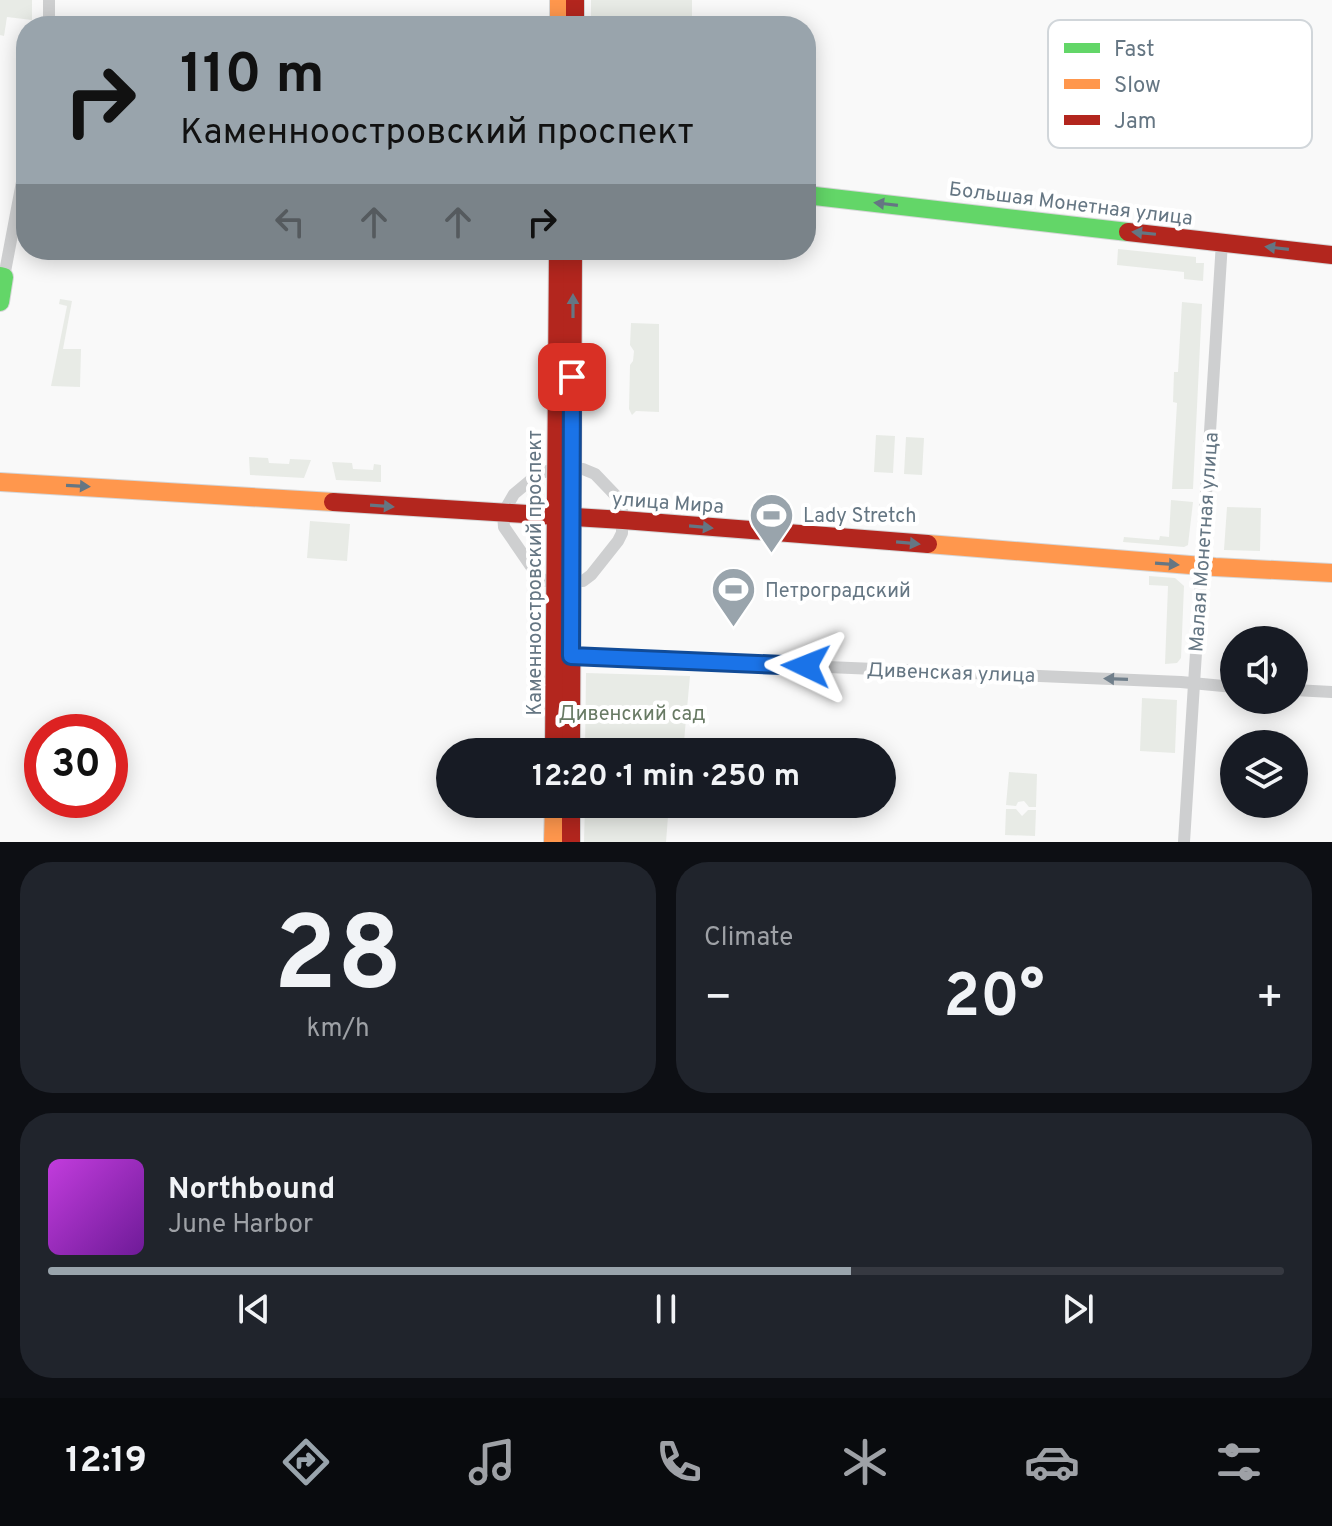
<!DOCTYPE html>
<html lang="en">
<head>
<meta charset="utf-8">
<style>
	:root { --surface:#171b24; --page:#20242c; --text:#f1f3f6; --muted:#9ea1a6; --line:#363941; --accent:#99a4ac }
	body { margin:0; font-family:Overpass,sans-serif; background:var(--page); color:var(--text); height:100vh; display:flex; flex-direction:column; font-size:30px; white-space:nowrap }
	* { box-sizing:border-box; margin:0 }
	p { font-size:26px; color:var(--muted) }
	.icon { flex:none; width:44px; height:44px; fill:none; stroke:currentColor; stroke-width:2; stroke-linecap:round; stroke-linejoin:round }
	.map { position:relative; height:842px; overflow:hidden }
	.side { display:flex; flex-direction:column; gap:20px; padding:20px; background:#0d0f14; flex:1 }
	.side>* { flex:none }
	.banner { position:absolute; left:16px; top:16px; width:800px; height:244px; border-radius:32px; box-shadow:0 4px 20px #0003; background:#99a4ac; color:#111; overflow:hidden }
	.buttons { position:absolute; left:1220px; top:626px; display:grid; gap:16px }
	.buttons a { display:grid; place-items:center; width:88px; height:88px; border-radius:50%; background:var(--surface); box-shadow:0 4px 20px #0003; font-size:40px }
	.speed { position:absolute; left:24px; top:714px; display:flex; gap:16px; font-size:40px; font-weight:700; text-align:center }
	.speed>* { display:grid; place-content:center; width:104px; height:104px; border-radius:50%; background:var(--surface); box-shadow:0 4px 20px #0003; line-height:1 }
	.speed .limit { border:12px solid #d22; background:#fff; color:#111 }
	.pin { position:absolute; display:grid; place-items:center; width:68px; height:68px; color:#fff; margin:-34px; border-radius:16px; box-shadow:0 4px 12px #0006 }
	.me { position:absolute; width:88px; margin:-44px; rotate:272deg; stroke-linejoin:round; filter:drop-shadow(0 0 6px #0008) }
	.turn { display:flex; align-items:center; gap:28px; height:168px; padding:0 32px; font-size:36px }
	.turn .icon { width:104px; height:104px; stroke-width:2.5 }
	.turn b { display:block; font-size:56px; line-height:68px }
	.lanes { display:flex; align-items:center; height:76px; padding:0 32px; background:#0003; justify-content:center; gap:40px; direction:ltr }
	.lanes .off { opacity:.35 }
	.big { font-size:60px; font-weight:700; line-height:1.1 }
	.side .tile { flex:1; display:flex; flex-direction:column; justify-content:center; gap:12px; min-width:0; padding:0 28px; border-radius:32px; background:var(--page) }
	.side .dial { align-items:center; gap:0 }
	.dial b { font-size:104px; line-height:1 }
	.song { display:flex; align-items:center; gap:24px }
	.cover { width:96px; height:96px; border-radius:12px; background:linear-gradient(135deg,hsl(290 70% 55%),hsl(280 70% 35%)) }
	.played { height:8px; border-radius:4px; background:linear-gradient(90deg,var(--accent) 65%,var(--line) 65%) }
	.keys { display:flex; justify-content:space-around; direction:ltr }
	.heat { display:flex; justify-content:space-between; align-items:center; font-size:44px; direction:ltr }
	.side .tiles { flex:1; display:grid; gap:20px; grid-template-columns:1fr 1fr }
	.tile:last-child { grid-column:span 2 }
	.trip { position:absolute; left:436px; top:738px; width:460px; height:80px; border-radius:40px; background:var(--surface); box-shadow:0 4px 20px #0003; font-weight:700; line-height:80px; text-align:center }
	.tab-bar { display:flex; height:128px; justify-content:space-around; align-items:center; background:#090b0e; color:var(--muted) }
	.tab-bar .icon { width:56px; height:56px }
	.tab-bar .active { color:var(--accent) }
	.tab-bar b { font-size:36px; color:var(--text) }
	.map>svg:first-child { display:block }
</style>
</head>
<body>
<div class="map">
<svg width="1332" height="842" viewBox="0 0 1332 842">
	<rect width="100%" height="100%" fill="#f9f9f9"/>
	<g fill="#e8ebe6">
		<path d="M0,0H32V20L7,17L4,36L0,35Z"/>
		<rect x="591" y="0" width="101" height="26"/>
		<path d="M1118,249L1196,257V263H1204L1203,281L1184,279V272L1117,265Z"/>
		<path d="M60,299L72,301L63,349H81L80,387L51,386L67,306L59,304Z"/>
		<path d="M1182,302L1202,304L1193,489H1172L1177,403L1173,402L1174,372H1178Z"/>
		<path d="M631,323L659,324V412L636,411L632,415L629,409L630,365L633,361L634,351L630,345Z"/>
		<path d="M876,435L895,436L893,473L874,472Z"/>
		<path d="M906,437L924,438L922,475L904,474Z"/>
		<path d="M249,457L268,458L269,463L289,464L290,459L311,460L304,478L250,475Z"/>
		<path d="M332,462L352,463L353,469L373,470L374,464L381,465V482L336,480Z"/>
		<path d="M1171,500L1193,502L1188,545L1184,547L1123,542L1124,537L1159,540L1160,536L1169,537Z"/>
		<path d="M1227,507L1261,508L1260,551L1224,550Z"/>
		<path d="M310,521L350,524L347,561L307,558Z"/>
		<path d="M1149,576L1175,578L1184,586L1181,658L1177,663L1165,664L1168,586L1149,585Z"/>
		<path d="M586,673L690,676L683,752H585Z"/>
		<path d="M1142,698L1177,700L1175,753L1140,751Z"/>
		<path d="M1009,772L1037,774L1036,807H1029L1024,801L1018,802L1016,806L1006,805Z"/>
		<path d="M585,804H669L666,842H584Z"/>
		<path d="M1006,809H1016L1022,816L1028,810H1036L1035,836L1005,835Z"/>
	</g>
	<g fill="none" stroke-linecap="round" stroke-linejoin="round">
		<defs>
			<g id="fast">
				<path d="M806,195L1128,232"/>
				<path d="M0,276L4,277L0,302"/>
			</g>
			<g id="slow">
				<path d="M559,0V26"/>
				<path d="M0,482L333,502"/>
				<path d="M928,544L1215,567L1332,573"/>
				<path d="M553,842L554,804"/>
			</g>
			<g id="jam">
				<path d="M575,0V26"/>
				<path d="M1128,232L1332,255"/>
				<path d="M333,502L623,520L928,544"/>
				<path d="M554,752L558,250"/>
				<path d="M571,752L573,250"/>
				<path d="M571,804V842"/>
			</g>
		</defs>
		<use href="#fast" stroke="#d5d6d7" stroke-width="20"/>
		<use href="#slow" stroke="#d5d6d7" stroke-width="20"/>
		<use href="#jam" stroke="#d5d6d7" stroke-width="20"/>
		<g stroke="#cecfd0" stroke-width="12">
			<path d="M49,0V26"/>
			<path d="M4,277L26,161"/>
			<path d="M557,468L583,469L595,474L617,497L622,509V533L618,541L591,575L583,581H545L537,575L504,527L503,513L514,494L538,474Z"/>
			<path d="M571,656L1181,682L1234,687"/>
			<path d="M1294,690L1332,692"/>
			<path d="M1184,842L1222,242"/>
		</g>
		<use href="#fast" stroke="#63d668" stroke-width="18"/>
		<use href="#slow" stroke="#ff974d" stroke-width="18"/>
		<use href="#jam" stroke="#b3261e" stroke-width="18"/>
	</g>
	<defs><path id="oneway-solid" d="M-6-.8H1V-3.2L6.5 0L1 3.2V.8H-6Z" transform="scale(2)"/></defs>
	<g fill="#657683">
		<use href="#oneway-solid" transform="translate(886 204) rotate(-173)"/>
		<use href="#oneway-solid" transform="translate(1144 233) rotate(-174)"/>
		<use href="#oneway-solid" transform="translate(1277 248) rotate(-173)"/>
		<use href="#oneway-solid" transform="translate(573 306) rotate(-90)"/>
		<use href="#oneway-solid" transform="translate(78 486) rotate(3)"/>
		<use href="#oneway-solid" transform="translate(382 506) rotate(4)"/>
		<use href="#oneway-solid" transform="translate(701 527) rotate(5)"/>
		<use href="#oneway-solid" transform="translate(908 543) rotate(5)"/>
		<use href="#oneway-solid" transform="translate(1167 564) rotate(4)"/>
	</g>
	<use fill="#707f8b" href="#oneway-solid" transform="translate(1116 679) rotate(-178)"/>
	<g fill="none" stroke-linecap="round" stroke-linejoin="round">
		<defs>
			<path id="route" d="M572,377L571,656L806,666"/>
		</defs>
		<use href="#route" stroke="#114b97" stroke-width="20"/>
		<use href="#route" stroke="#1a73e8" stroke-width="14"/>
	</g>
	<defs>
		<symbol id="stadium-pin" viewBox="-11 -11 22 30"><path d="M0 17L-7.5 6A9.5 9.5 0 1 1 7.5 6Z" fill="#99a4ac" stroke="#fff"/><path d="M0-5a6.5 5 0 1 0 0 10a6.5 5 0 1 0 0-10ZM-3.5-1.8h7v3.6h-7Z" fill="#fff"/></symbol>
	</defs>
	<g fill-rule="evenodd">
		<use href="#stadium-pin" x="746" y="490" width="51" height="69"/>
		<use href="#stadium-pin" x="708" y="564" width="51" height="69"/>
	</g>
	<g text-anchor="middle" stroke-width="8" stroke-linejoin="round" paint-order="stroke">
		<g font-size="20" fill="#657683" stroke="#fff">
			<text transform="translate(1071 203) rotate(7)" y="7">Большая Монетная улица</text>
			<text transform="translate(668 502) rotate(4)" y="7">улица Мира</text>
			<text transform="translate(1203 542) rotate(-86)" y="7">Малая Монетная улица</text>
			<text transform="translate(534 573) rotate(-90)" y="7">Каменноостровский проспект</text>
			<text transform="translate(951 672) rotate(2)" y="7">Дивенская улица</text>
		</g>
		<g font-size="20" fill="#657683" stroke="#fff" text-anchor="start">
			<text x="803" y="522">Lady Stretch</text>
			<text x="765" y="597">Петроградский</text>
		</g>
		<g font-size="20" fill="#687a64" stroke="#fff">
			<text x="632" y="720">Дивенский сад</text>
		</g>
	</g>
	<rect x="1048" y="20" width="264" height="128" rx="12" fill="#fff" stroke="#d1d6da" stroke-width="2"/>
	<rect x="1064" y="43" width="36" height="10" fill="#63d668"/>
	<rect x="1064" y="79" width="36" height="10" fill="#ff974d"/>
	<rect x="1064" y="115" width="36" height="10" fill="#b3261e"/>
	<g font-size="22" fill="#657683">
		<text x="1114" y="56">Fast</text>
		<text x="1114" y="92">Slow</text>
		<text x="1114" y="128">Jam</text>
	</g>
</svg>
<div class="buttons">
<a><svg class="icon" aria-label="sound" viewBox="0 0 24 24"><path d="M4 9h4l5-4v14l-5-4H4zM17 9q2 3 0 6"/></svg></a>
<a><svg class="icon" aria-label="layers" viewBox="0 0 24 24"><path d="M12 4l9 5-9 5-9-5zM3 14l9 5 9-5"/></svg></a>
</div>
<div class="speed"><div class="limit">30</div></div>
<div class="pin" style="left:572px;top:377px;background:#d93025"><svg class="icon" aria-label="arrive" viewBox="0 0 24 24"><path d="M6 21V4h12l-3 4 3 4H6"/></svg></div>
<svg class="me" style="left:806px;top:666px" viewBox="-20 -20 40 40"><path d="M0-17L14 15 0 8-14 15z" fill="#1a73e8" stroke="#fff" stroke-width="4"/></svg>
<div class="trip">12:20 · 1 min · 250 m</div>
<div class="banner">
<div class="turn"><svg class="icon" aria-label="right" viewBox="0 0 24 24"><path d="M7 20v-9h11M14 6l5 5-5 5"/></svg><div><b>110 m</b>Каменноостровский проспект</div></div>
<div class="lanes"><svg class="icon off" aria-label="left" viewBox="0 0 24 24"><path d="M17 20v-9H6M10 6l-5 5 5 5"/></svg><svg class="icon off" aria-label="ahead" viewBox="0 0 24 24"><path d="M12 20V5M6 11l6-6 6 6"/></svg><svg class="icon off" aria-label="ahead" viewBox="0 0 24 24"><path d="M12 20V5M6 11l6-6 6 6"/></svg><svg class="icon" aria-label="right" viewBox="0 0 24 24"><path d="M7 20v-9h11M14 6l5 5-5 5"/></svg></div>
</div>
</div>
<section class="side">
<div class="tiles">
<div class="tile dial"><b>28</b><p>km/h</p></div>
<div class="tile"><p>Climate</p>
<div class="heat"><a>−</a><b class="big">20°</b><a>+</a></div>
</div>
<div class="tile">
<div class="song"><i class="cover"></i><div><b>Northbound</b><p>June Harbor</p></div></div>
<div class="played"></div>
<div class="keys"><svg class="icon" aria-label="previous" viewBox="0 0 24 24"><path d="M18 5L8 12l10 7zM5 5v14"/></svg><svg class="icon" aria-label="pause" viewBox="0 0 24 24"><path d="M8 5v14M16 5v14"/></svg><svg class="icon" aria-label="next" viewBox="0 0 24 24"><path d="M6 5l10 7-10 7zM19 5v14"/></svg></div>
</div>
</div>
</section>
<nav class="tab-bar">
<b>12:19</b>
<svg class="icon active" aria-label="directions" viewBox="0 0 24 24"><path d="M12 3l9 9-9 9-9-9zM9 14v-3h6M13 9l2 2-2 2"/></svg>
<svg class="icon" aria-label="music" viewBox="0 0 24 24"><path d="M9 18V5l10-2v13"/><circle cx="6" cy="18" r="3"/><circle cx="16" cy="16" r="3"/></svg>
<svg class="icon" aria-label="phone" viewBox="0 0 24 24"><path d="M5 4h4l2 5-3 2q2 4 5 5l2-3 5 2v4C11 20 4 13 5 4z"/></svg>
<svg class="icon" aria-label="climate" viewBox="0 0 24 24"><path d="M12 3v18M4 7l16 10M4 17L20 7"/></svg>
<svg class="icon" aria-label="car" viewBox="0 0 24 24"><path d="M5 17H2v-5l4-1 3-4h7l3 4 3 1v5h-3M9 17h6M6 11h13"/><circle cx="7" cy="17" r="2"/><circle cx="17" cy="17" r="2"/></svg>
<svg class="icon" aria-label="filters" viewBox="0 0 24 24"><path d="M4 7h16M4 17h16"/><circle cx="9" cy="7" r="2"/><circle cx="15" cy="17" r="2"/></svg>
</nav>
</body>
</html>
